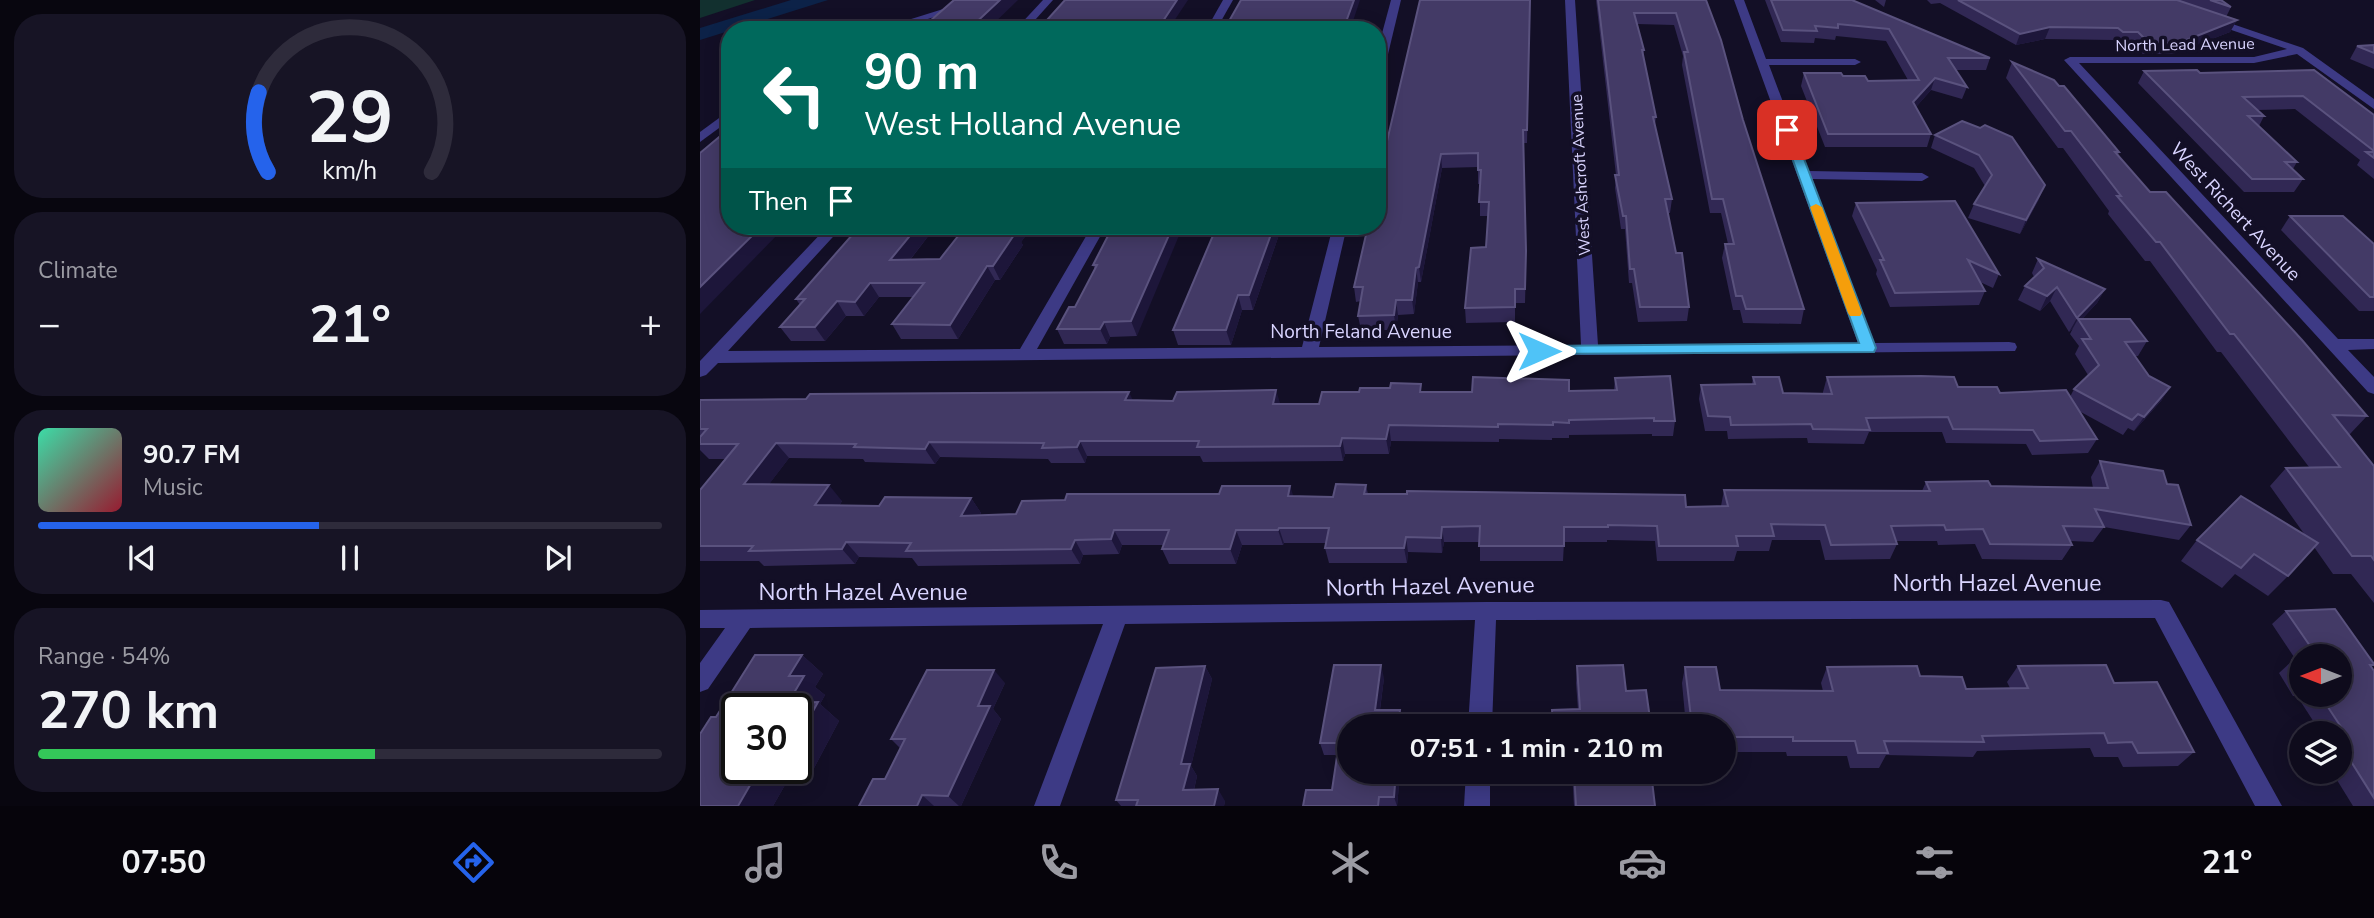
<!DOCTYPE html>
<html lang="en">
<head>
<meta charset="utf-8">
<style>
	:root { --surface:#0e0b1c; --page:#171425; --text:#f1f3f6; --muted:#9b9ba3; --line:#2e2b3b; --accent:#2563eb }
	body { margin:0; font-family:"Nunito Sans",sans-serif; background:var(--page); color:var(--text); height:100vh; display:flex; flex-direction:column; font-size:26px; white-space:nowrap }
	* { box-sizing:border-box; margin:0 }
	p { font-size:23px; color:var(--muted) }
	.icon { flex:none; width:38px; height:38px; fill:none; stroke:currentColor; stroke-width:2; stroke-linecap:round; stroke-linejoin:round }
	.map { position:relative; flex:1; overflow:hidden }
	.side { display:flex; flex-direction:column; gap:14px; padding:14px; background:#08060f; width:700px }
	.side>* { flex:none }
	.hud { position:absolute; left:21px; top:21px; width:665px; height:214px; border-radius:28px; box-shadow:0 4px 18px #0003,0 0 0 2px var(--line); background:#00695c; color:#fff; overflow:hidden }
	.needle { width:46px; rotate:270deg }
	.fabs { position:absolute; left:1589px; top:644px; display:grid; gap:14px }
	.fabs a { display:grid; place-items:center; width:63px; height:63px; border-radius:50%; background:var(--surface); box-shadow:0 4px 18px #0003,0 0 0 2px var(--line); font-size:35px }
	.speed { position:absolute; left:21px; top:693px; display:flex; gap:14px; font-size:35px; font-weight:700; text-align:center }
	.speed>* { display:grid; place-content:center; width:91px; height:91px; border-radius:50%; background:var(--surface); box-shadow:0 4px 18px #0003,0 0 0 2px var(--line); line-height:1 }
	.speed .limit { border:4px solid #111; border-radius:10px; background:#fff; color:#111 }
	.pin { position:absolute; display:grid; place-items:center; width:60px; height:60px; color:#fff; margin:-30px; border-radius:14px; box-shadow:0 4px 10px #0006 }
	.me { position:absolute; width:77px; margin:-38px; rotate:90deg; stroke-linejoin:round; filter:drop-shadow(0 0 5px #0008) }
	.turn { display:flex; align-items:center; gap:24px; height:147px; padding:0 28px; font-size:32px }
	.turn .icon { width:91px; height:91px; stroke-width:2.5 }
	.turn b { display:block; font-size:49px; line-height:60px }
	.then { display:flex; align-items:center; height:66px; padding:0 28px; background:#0003; gap:14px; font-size:26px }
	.big { font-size:52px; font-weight:700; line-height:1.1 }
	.side .widget { flex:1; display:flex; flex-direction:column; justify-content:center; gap:10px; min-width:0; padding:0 24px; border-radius:28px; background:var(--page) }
	.side .dial { align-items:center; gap:0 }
	.dial svg { height:182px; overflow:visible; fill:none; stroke:var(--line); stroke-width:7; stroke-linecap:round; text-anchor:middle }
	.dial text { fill:var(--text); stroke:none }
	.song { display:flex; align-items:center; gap:21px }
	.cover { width:84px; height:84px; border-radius:10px; background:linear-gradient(135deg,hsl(160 70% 55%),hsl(350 70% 35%)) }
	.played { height:7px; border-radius:4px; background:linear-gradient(90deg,var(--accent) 45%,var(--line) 45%) }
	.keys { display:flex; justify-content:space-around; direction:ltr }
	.heat { display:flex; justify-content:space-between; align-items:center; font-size:38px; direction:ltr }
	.charge { height:10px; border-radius:5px; background:linear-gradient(90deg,#34c759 54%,var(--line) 0) }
	.trip { position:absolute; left:637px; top:714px; width:399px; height:70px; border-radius:35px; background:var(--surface); box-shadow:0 4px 18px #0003,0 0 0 2px var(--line); font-weight:700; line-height:70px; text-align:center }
	.tabs { display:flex; height:112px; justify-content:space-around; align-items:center; background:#06040b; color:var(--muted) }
	.tabs .icon { width:49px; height:49px }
	.tabs .current { color:var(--accent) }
	.tabs b { font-size:32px; color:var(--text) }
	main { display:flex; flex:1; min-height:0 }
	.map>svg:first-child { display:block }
</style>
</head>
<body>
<main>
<section class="side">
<div class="widget dial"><svg viewBox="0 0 100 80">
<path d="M14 69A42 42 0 1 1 86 69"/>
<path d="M14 69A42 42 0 0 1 10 34" stroke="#2563eb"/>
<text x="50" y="56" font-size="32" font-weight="700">29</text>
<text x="50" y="72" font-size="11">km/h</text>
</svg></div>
<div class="widget"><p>Climate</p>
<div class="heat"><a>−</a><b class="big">21°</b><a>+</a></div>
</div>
<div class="widget">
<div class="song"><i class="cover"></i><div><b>90.7 FM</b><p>Music</p></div></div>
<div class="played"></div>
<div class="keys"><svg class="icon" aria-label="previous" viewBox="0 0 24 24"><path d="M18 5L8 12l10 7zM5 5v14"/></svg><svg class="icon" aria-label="pause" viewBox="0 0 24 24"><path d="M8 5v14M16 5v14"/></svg><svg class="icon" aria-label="next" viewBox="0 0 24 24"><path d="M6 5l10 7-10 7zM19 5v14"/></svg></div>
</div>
<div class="widget"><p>Range · 54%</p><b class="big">270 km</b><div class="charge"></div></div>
</section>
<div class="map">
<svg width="1674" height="806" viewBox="0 0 1674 806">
	<rect width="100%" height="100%" fill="#130f26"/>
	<path fill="#12302f" d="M0,0H55L0,18Z"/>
	<path fill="#0c2248" d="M91,0H128L0,40V28Z"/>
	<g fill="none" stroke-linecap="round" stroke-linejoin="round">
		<g fill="#3d3a85" fill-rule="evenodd">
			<path d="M272,0H288L193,30H176Z"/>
			<path d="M343,0H353L326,30H315Z"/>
			<path d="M523,0H533L516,30H506Z"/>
			<path d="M691,0H701L683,75L677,78V52Z"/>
			<path d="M865,0H875L898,345L1158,343L1034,0H1044L1066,59H1155L1161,62L1155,65H1069L1109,171L1222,173L1229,177L1222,181L1112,179L1174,343L1309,342L1315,343L1317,347L1315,351L18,363L6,375L0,377V361L128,226H143L28,351L320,349L392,226H406L337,349L602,347L633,226H647L619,347L881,345Z"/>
			<path d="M1512,17L1603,48L1674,99V109L1597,54L1554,63H1379L1638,339H1674V349L1648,350L1674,377V394L1668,392L1364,60L1370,57H1554L1587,49L1508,22V18Z"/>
			<path d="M30,110V120L0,142V132Z"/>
			<path d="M1461,600L1469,602L1582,806H1555L1455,618L796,620L792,726H768L775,620L425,624L360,806H334L403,624L50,628L8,689L0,692V663L25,628H0V610L786,602Z"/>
			<path d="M766,772H790V806H764Z"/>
		</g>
	</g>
	<g fill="#312854" fill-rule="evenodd">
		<path d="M830,0L827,143H823L826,265L825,303H815V322L766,323L765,308L786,247L788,216H780V184H778V167L742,168L721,282H718L714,314L698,315L696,330H661L658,316L661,301L656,302L654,287Z"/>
		<path d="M896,0H1006L1043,120L1104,309L1101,324L1043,323L1040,310H1033L1022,258L1025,244H1028L1021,213H1010L982,65L983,56L974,25L937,24L944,50L943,58L956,117L955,124L972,199L970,213H968L976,253L989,307L987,321L938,322L932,283H929L925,229H921L915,188L916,175Z"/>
		<path d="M1065,0H1152L1290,58L1286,70H1256L1267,87L1262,99L1231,90L1216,107L1231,134L1227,147H1125L1101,86L1104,73L1143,76L1168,81L1208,80L1186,41L1136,36L1135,40L1115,38L1114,43L1081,42Z"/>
		<path d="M1175,0H1186L1184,7Z"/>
		<path d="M1227,0H1521L1531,7L1526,17L1537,20L1530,32L1473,54H1443L1432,44H1418L1413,40L1345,39L1316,45L1240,3L1231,4Z"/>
		<path d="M1674,45V69L1650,59L1657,46Z"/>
		<path d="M1312,62L1359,86L1419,152L1418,156L1450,192L1667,416L1650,434H1648L1674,466V603L1651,574H1633L1614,547L1588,576L1568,596L1535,574L1522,588L1481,561L1497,540L1605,535L1570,486L1586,468L1609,467L1521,352H1517L1450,261H1445L1408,214L1409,211L1363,148H1358L1306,78Z"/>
		<path d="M1614,70L1674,115V179L1657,165L1660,160L1595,109L1557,110L1564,116L1559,126L1597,162L1593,169L1603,179L1594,192H1544L1438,83L1444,71L1500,73Z"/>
		<path d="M1280,128L1339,199L1320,234L1268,218L1274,204L1285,186L1274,168L1231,148L1235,135Z"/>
		<path d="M1156,203L1299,274L1293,288L1280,282L1285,291L1279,305L1190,307L1176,274L1177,270L1152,216Z"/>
		<path d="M1590,216L1674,244V311H1659L1581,230Z"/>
		<path d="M160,226H236L210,260L240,259L266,226H333L321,242L323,245L300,280H295L258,339H201L192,324L213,297H179L164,316H146L125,341H91L80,327L100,305L96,299Z"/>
		<path d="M413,226L437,336L410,337L407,344H364L357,329L375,307L395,270L393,265Z"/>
		<path d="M517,226H582L553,310H542L531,345H478L473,330Z"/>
		<path d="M1338,259L1405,289L1397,303L1382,319L1447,341L1438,356H1435L1449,376L1470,387L1461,401L1434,431L1428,428L1423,435L1379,411L1397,439L1388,453L1332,455L1326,444L1246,443L1242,432H1169L1164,444L1108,443L1107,438L1028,439L1027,431H1005L999,399L1001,385L1052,384L1053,377L1083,393H1123V392L1127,377L1258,387L1300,393L1370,397L1374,389L1388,375L1375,354L1379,346L1370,334L1373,328L1369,332L1350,301L1340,311L1318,300L1325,286L1334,277L1332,273Z"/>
		<path d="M915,378L975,421L973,436H952V434L869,435V438H852V440L799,439V442L691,441L689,454H645L643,461L503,462L500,456H387L385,463H351L348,459L240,457L235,464L165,462L163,459L89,458L69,484L142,501L139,506H179L271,498L281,513L280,515L316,514L593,496L633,497L666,485L668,494L986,507L1021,506L1024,490L1222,491L1226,482L1291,486L1393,488L1391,477L1400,461L1467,484L1491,525L1479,540L1404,527L1393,542L1370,541L1372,545L1362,560L1282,559L1275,544L1238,545L1237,541H1196L1197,544L1190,559L1125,560L1120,540H1072L1069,551H1037L1034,561H957L955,541L907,540V542H864L863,561H780V542H744L742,553L708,552L707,563H629L625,548L626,543H584L583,545H542L536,564H469L462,549L463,545H422L419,554L383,555L380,564L218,566L212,558L159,557L155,564L64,566L59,561H0V490L25,459H9L0,450V400H433L619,404L722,392L914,390Z"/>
		<path d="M1586,611L1674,664V665L1671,667L1674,671V806H1653L1632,772H1640V733H1621L1597,696H1593L1579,673L1593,660H1596L1572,624ZM1601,656H1640V695H1601Z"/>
		<path d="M55,655H102L123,674L115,687L125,695L120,704L139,721L113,770L93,771L73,806H0V734L11,717H16ZM37,709H96V768H37Z"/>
		<path d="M505,666L512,679L491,766L497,776L494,790L525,801L524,806H421L416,800Z"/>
		<path d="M877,666L926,691L951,726H852V710H878L876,683Z"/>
		<path d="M1318,666L1414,683L1494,752L1478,766L1423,767L1418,757H1394L1390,748L1277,751L1273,757L1186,755L1179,768H1150L1147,756H1087L1086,752H1030L1026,765H1024V726H986L982,683L985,667L1020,690L1123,691L1121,683L1127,667L1220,676L1266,689L1310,688L1307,682Z"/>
		<path d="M684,678L680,710L703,723L702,726H649L700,774L697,806H603L632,790L637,755H624L620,743Z"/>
		<path d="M305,683L293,709L301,719L261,806H159L185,779L200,748L191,739Z"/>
		<path d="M872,772H951L955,806H874Z"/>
	</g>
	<g fill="#1d163a">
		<path d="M300,0H318L287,30H268Z"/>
		<path d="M477,0H488L468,30H457Z"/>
		<path d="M654,0H660L650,30H643Z"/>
		<path d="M1537,20L1530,32L1473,54L1479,43Z"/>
		<path d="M1350,27L1345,39L1316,45L1320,34Z"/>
		<path d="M1235,78L1231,90L1209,115L1213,102Z"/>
		<path d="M741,154L742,168L721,282L719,267Z"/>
		<path d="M1345,185L1339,199L1320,234L1326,220Z"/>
		<path d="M62,226H86L0,314V287Z"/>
		<path d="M218,226H236L199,274L190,260Z"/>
		<path d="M317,226H333L321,242L323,245L300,280L293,266L312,232Z"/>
		<path d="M473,226H483L437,336L431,321Z"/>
		<path d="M574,226H582L553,310L549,295Z"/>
		<path d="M287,266L295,280L258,339L250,325Z"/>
		<path d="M716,268L718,282L714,314L712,300Z"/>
		<path d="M170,283L179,297L164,316L155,302Z"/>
		<path d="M1357,287L1350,301L1340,311L1347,296Z"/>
		<path d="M1405,289L1397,303L1379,322L1378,319L1373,328L1369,332L1377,318Z"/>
		<path d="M538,295L542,310L531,345L526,330Z"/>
		<path d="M696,300L698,315L696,330L694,315Z"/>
		<path d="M137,301L146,316L125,341L115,327Z"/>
		<path d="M404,322L410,337L407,344L400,329Z"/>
		<path d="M1470,387L1461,401L1434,431L1444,417Z"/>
		<path d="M576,390L581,406L573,404Z"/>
		<path d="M429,392L436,407L425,400Z"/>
		<path d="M689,425L691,441L689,454L686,439Z"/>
		<path d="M642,438L645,454L643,461L640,446Z"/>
		<path d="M380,441L387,456L385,463L377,447Z"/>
		<path d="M229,442L240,457L235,464L225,449Z"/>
		<path d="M76,443L89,458L58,499L44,484Z"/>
		<path d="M129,485L142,501L129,521L115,505Z"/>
		<path d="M590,486L595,501L588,496Z"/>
		<path d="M271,498L281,513L271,531L261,516Z"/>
		<path d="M742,527L744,542L742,553L741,538Z"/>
		<path d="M579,528L584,543L583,545L578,530Z"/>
		<path d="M414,530L422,545L419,554L411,539Z"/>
		<path d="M536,530L542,545L536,564L530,549Z"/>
		<path d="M706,537L708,552L707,563L704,548Z"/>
		<path d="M375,540L383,555L380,564L371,549Z"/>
		<path d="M146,542L159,557L155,564L142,549Z"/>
		<path d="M102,655L123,674L115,687L125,695L120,704L139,721L113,770L96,757V742L88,703L89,676Z"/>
		<path d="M681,665L684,678L678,723L675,710Z"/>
		<path d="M505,666L512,679L491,766L497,776L491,802L483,790L481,764Z"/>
		<path d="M294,670L305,683L293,709L301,719L261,806H259L248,796L278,706Z"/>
		<path d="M700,710L703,723L702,726H698Z"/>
		<path d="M60,768H89L93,771L73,806H38Z"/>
		<path d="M696,772H700V774L697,806L694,797Z"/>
		<path d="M518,789L525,801L524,806H514Z"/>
		<path d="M222,795L234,806H217Z"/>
	</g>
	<g fill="#433a66" stroke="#5a527e" stroke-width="2">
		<path d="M254,0H300L268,30H148L222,28Z"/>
		<path d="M365,0H477L457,30H338Z"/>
		<path d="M541,0H654L643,30H524Z"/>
		<path d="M720,0H830L827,130H823L826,251L825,289H815V307L765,308L771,248L786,247L789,202H779L781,170H778V153L741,154L719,267L716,268L712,300H696L694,315L658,316L663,287H654L668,226H677V184Z"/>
		<path d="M898,0H1006L1021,40L1043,120L1104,309H1046L1042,296H1036L1025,244H1034L1023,199H1012L984,52H988L976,13H934L944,50H942L956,117H953L972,199H965L976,253H982L989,307H940L934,269H930L926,216H923L915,175H919Z"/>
		<path d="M1071,0H1152L1290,58H1248L1267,87L1235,78L1213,102L1231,134H1128L1104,73H1141L1143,76H1165L1168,81L1219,80L1189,29L1138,24V28L1115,26L1117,31L1083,30Z"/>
		<path d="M1258,0H1477L1537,20L1479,43H1449L1438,32H1423L1418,28L1350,27L1320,34Z"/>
		<path d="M1510,0H1521L1531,7Z"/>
		<path d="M1674,45V53L1657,46Z"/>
		<path d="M1312,62L1354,80L1359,86H1364L1419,152H1415L1450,192H1466L1602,340L1667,416L1633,415L1674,466V560L1671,556H1652L1586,468L1640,467L1534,334H1530L1460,242H1456L1417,196H1421L1371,131H1365Z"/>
		<path d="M1497,70L1500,73L1614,70L1674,115V151L1603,96L1543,97L1564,116H1548L1597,162H1585L1603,179H1552L1444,71Z"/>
		<path d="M1262,121L1280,128L1285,125L1312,137L1345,185L1326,220L1274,204L1292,175L1279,155L1235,135Z"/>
		<path d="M30,128V226H62L0,287V153Z"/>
		<path d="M1666,152H1674V158Z"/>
		<path d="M1255,201L1299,274L1268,260L1285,291L1195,293L1180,260H1184L1156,203Z"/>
		<path d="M1590,216H1643L1674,244V297H1670Z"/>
		<path d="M160,226H218L190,260L240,259L266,226H317L312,232H316L293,266H287L250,325L192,324L224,283H170L155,302L137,301L115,327H80L105,299H96Z"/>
		<path d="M413,226H473L431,321L404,322L400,329H357L369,307H375L397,265H393Z"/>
		<path d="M517,226H574L549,295H538L526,330H473Z"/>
		<path d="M1338,259L1405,289L1377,318L1357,287L1347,296L1325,286L1344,268Z"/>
		<path d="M1378,319H1430L1447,341L1425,342L1449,376L1470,387L1444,417L1438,414L1432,420L1374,389L1399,365L1382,339H1391Z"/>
		<path d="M970,376L975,421H954V418L869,420V423L853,422V425L798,424V427L689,425L686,439L642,438L640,446L497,447L499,441H380L377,447L342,448L344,443L229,442L225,449L154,447L156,444L76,443L44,484L129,485L115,505L179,506L185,497L271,498L261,516L316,514L322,501L365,500L367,494H519L522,486H590L588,496L633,497L636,484L666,485L664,494H707V491L985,495L986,507L1028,506L1024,490L1230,491L1226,482L1288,481L1291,486L1408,488L1400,461L1463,471L1467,484L1478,485L1491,525L1395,509L1404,527L1363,526L1372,545L1290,544L1283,529L1246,530L1244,525L1191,526L1197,544L1131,545L1125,525L1071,524L1074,536H1036L1038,546H959L957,526L908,525V527H864V546H779L780,526L742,527L741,538L706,537L704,548H625L629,528H579L578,530H536L530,549H462L469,530H414L411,539L375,540L371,549L206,551L211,543L146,542L142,549L49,551L53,546H0V490L38,444H0V437L7,429H0V400L106,399L110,394L429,392L425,400L473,401L477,392L576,390L573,404H619L622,392H659L660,388H690L691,383L721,384L720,392H772L773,377L869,380V391L917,390L915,378Z"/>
		<path d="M1221,376L1254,377L1258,387H1297L1300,393L1366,390L1397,439L1340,441L1333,430L1253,429L1248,417L1166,418L1170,430L1113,429L1111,424L1031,425L1030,417L1008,416L1001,385L1055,384L1053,377H1079L1083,393L1132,394L1127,377Z"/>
		<path d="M1541,496L1618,543L1588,576L1554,554L1541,568L1497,540Z"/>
		<path d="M1635,609L1674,664V665H1670L1674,671V798L1640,744V733H1633H1645L1620,695H1640V656H1617L1586,611Z"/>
		<path d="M55,655H102L89,676H104L88,703L118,702L96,742V709H37V768H60L38,806H0V734L11,717H16Z"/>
		<path d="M1593,660H1601V672Z"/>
		<path d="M634,665H681L675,710H700L698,726H649V772H696L694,797H679L678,806H603L606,790H632L639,743H620Z"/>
		<path d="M923,665L926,691L946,690L951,726H853L852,710L880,709L877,666Z"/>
		<path d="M1406,665L1414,683L1457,682L1494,752L1438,753L1432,742L1408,743L1404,733L1282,736L1284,742L1184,741L1188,753H1158L1155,741H1093V737H1029L1031,750H1024V726H992L985,667H1016L1020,690L1133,691L1127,667L1217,666L1220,676L1262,677L1266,689L1328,688L1318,666Z"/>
		<path d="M505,666L481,764H490L483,790L518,789L514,806H436L438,800H416L456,668Z"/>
		<path d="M227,670H294L278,706H290L248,796L222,795L217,806H159L173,779H185L205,739H191Z"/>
		<path d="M874,772H951L955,806H876Z"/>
	</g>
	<path fill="#4fc3f7" stroke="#337fa1" stroke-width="2" d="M1087,126L1093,130L1176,348L1174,352L834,354L832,351L839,346L1159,343L1082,130Z"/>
	<path fill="#f59e0b" d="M1116,204L1122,207L1162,313L1160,316H1150L1148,313L1110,207Z"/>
	<g text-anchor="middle" stroke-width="7" stroke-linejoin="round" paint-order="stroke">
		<g font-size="16" fill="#d9d4ff" stroke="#130f26">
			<text transform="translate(1485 44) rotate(-1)" y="6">North Lead Avenue</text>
			<text transform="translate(880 175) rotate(-93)" y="6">West Ashcroft Avenue</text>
		</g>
		<g font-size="19" fill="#d9d4ff" stroke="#130f26">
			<text transform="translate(1536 211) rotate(47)" y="7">West Richert Avenue</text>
			<text x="661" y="338">North Feland Avenue</text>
		</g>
		<g font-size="23" fill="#d9d4ff" stroke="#130f26">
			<text x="1297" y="591">North Hazel Avenue</text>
			<text transform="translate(730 586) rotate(-1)" y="8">North Hazel Avenue</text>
			<text x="163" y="600">North Hazel Avenue</text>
		</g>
	</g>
</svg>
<div class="fabs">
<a><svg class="needle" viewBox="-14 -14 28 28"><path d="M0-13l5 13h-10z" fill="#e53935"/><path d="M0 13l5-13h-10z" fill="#9b9ba3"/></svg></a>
<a><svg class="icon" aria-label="layers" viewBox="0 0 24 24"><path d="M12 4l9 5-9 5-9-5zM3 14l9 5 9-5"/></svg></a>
</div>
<div class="speed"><div class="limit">30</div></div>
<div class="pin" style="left:1087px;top:130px;background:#d93025"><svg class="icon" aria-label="arrive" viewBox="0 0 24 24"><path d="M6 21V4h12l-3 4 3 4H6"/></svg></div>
<svg class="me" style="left:839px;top:351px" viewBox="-20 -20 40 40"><path d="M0-17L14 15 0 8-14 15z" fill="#4fc3f7" stroke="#fff" stroke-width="4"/></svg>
<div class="trip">07:51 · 1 min · 210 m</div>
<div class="hud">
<div class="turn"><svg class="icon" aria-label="left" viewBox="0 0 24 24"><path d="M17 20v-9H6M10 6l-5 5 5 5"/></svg><div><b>90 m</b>West Holland Avenue</div></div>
<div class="then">Then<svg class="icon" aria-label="arrive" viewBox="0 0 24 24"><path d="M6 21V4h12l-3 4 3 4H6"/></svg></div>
</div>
</div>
</main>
<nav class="tabs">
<b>07:50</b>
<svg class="icon current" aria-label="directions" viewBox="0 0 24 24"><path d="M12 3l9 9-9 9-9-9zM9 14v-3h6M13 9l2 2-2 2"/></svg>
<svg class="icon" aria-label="music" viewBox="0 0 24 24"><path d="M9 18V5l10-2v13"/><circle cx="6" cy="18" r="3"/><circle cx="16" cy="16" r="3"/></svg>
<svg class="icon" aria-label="phone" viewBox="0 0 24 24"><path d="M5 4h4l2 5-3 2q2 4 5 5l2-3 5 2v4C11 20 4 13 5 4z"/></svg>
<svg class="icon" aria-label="climate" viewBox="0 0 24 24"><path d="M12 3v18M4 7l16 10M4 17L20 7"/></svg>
<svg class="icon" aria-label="car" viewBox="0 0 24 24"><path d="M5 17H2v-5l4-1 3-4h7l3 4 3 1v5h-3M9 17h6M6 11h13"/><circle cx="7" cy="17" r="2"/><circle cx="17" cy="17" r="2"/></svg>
<svg class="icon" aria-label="filters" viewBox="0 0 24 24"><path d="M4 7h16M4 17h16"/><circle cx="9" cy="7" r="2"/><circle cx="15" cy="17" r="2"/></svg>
<b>21°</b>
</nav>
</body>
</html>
